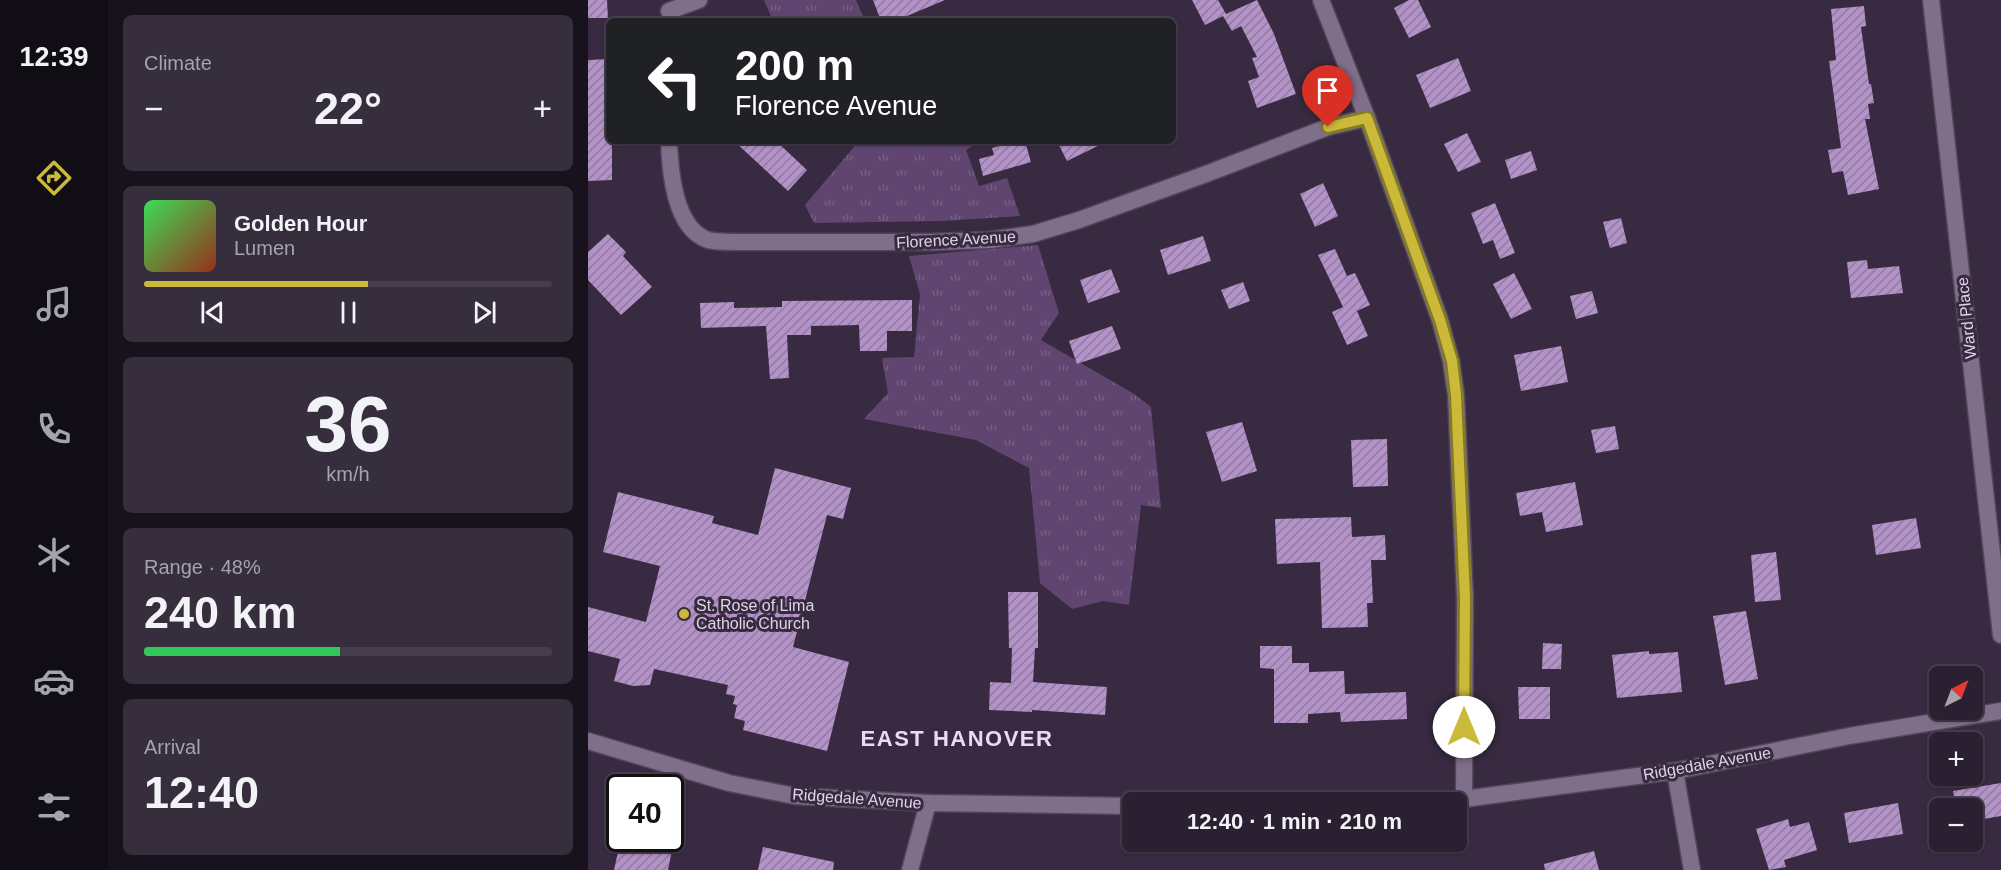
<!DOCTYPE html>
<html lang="en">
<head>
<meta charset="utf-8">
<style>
	:root { --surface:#2a2031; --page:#362d3d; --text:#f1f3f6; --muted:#a5a3ab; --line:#463e4d; --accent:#cbba39 }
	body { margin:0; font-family:Helvetica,sans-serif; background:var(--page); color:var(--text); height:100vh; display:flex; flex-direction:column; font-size:22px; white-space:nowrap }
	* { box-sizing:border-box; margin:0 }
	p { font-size:20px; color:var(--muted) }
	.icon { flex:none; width:33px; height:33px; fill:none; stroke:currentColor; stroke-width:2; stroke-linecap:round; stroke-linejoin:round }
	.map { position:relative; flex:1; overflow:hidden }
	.side { display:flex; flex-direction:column; gap:15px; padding:15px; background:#17121b; width:480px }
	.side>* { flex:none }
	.banner { position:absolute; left:18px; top:18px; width:570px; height:126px; border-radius:9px; box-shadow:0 2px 4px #0004,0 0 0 2px var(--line); background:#202124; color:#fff; overflow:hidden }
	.needle { width:39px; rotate:42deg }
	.fabs { position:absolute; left:1341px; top:666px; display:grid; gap:12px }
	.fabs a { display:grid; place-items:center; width:54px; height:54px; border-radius:9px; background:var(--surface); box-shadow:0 2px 4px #0004,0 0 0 2px var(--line); font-size:30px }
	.speed { position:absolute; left:18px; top:774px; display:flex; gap:12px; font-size:30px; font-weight:700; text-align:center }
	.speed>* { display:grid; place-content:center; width:78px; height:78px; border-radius:50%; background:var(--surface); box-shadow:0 2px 4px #0004,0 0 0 2px var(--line); line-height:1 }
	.speed .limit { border:3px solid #111; border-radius:9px; background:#fff; color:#111 }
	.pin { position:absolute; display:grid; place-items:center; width:51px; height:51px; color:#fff; margin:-62px -26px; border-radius:50% 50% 50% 0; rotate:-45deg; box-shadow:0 0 6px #0007 }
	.pin .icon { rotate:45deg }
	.me { position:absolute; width:66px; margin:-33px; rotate:0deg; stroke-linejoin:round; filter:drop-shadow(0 0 4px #0008) }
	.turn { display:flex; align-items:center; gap:21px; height:126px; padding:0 30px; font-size:27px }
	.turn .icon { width:78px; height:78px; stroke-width:2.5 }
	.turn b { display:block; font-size:42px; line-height:51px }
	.big { font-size:45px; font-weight:600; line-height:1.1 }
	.side .tile { flex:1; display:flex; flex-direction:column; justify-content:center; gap:9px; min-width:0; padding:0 21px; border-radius:9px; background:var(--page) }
	.side .dial { align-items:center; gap:0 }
	.dial b { font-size:78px; line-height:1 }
	.song { display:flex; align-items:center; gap:18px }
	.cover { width:72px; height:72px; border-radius:9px; background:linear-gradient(135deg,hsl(130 70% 55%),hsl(10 70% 35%)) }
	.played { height:6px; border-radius:3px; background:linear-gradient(90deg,var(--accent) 55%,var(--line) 55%) }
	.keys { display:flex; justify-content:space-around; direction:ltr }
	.heat { display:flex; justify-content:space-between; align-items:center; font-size:33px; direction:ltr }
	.charge { height:9px; border-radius:4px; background:linear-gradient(90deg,#34c759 48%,var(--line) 0) }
	.trip { position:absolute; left:534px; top:792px; width:345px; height:60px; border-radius:9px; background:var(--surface); box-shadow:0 2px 4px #0004,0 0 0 2px var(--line); font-weight:600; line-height:60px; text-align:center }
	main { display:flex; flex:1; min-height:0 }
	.tab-bar { display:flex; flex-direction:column; width:108px; justify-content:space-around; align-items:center; background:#110d14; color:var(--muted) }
	.tab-bar .icon { width:42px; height:42px }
	.tab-bar .active { color:var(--accent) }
	.tab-bar b { font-size:27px; color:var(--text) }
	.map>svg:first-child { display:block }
</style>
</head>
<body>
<main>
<nav class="tab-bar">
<b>12:39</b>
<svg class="icon active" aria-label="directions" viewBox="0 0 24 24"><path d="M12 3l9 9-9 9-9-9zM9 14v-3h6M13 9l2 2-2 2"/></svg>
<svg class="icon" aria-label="music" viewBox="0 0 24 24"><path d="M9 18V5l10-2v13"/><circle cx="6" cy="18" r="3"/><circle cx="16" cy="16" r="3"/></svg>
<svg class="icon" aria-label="phone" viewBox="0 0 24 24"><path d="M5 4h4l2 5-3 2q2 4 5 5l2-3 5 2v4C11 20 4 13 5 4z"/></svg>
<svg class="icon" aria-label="climate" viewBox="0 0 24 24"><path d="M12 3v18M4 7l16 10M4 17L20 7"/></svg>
<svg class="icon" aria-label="car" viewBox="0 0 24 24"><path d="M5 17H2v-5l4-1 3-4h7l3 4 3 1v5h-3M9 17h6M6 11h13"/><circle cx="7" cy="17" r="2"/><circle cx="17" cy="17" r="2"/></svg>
<svg class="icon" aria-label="filters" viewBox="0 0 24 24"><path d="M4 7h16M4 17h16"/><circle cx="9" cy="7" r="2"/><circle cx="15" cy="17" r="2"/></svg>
</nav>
<section class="side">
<div class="tile"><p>Climate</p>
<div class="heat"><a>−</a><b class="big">22°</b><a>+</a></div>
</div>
<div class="tile">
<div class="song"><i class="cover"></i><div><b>Golden Hour</b><p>Lumen</p></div></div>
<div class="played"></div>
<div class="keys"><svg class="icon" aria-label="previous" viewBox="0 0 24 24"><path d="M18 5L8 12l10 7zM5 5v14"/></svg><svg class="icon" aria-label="pause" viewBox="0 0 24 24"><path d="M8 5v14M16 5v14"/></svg><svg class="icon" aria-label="next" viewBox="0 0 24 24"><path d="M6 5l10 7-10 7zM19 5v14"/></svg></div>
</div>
<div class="tile dial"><b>36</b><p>km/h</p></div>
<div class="tile"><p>Range · 48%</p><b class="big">240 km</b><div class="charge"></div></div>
<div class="tile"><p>Arrival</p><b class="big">12:40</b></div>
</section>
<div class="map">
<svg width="1413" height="870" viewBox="0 0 1413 870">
	<defs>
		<pattern id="grass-tufts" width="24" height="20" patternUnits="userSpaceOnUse" patternTransform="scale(1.5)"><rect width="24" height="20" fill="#604571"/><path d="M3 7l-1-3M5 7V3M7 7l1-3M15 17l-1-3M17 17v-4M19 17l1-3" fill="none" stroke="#765f85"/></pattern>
		<pattern id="building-hatch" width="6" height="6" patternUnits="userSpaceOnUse" patternTransform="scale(1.5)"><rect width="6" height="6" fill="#b292c7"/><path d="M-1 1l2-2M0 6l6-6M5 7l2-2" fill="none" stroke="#9179a0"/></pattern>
	</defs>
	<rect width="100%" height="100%" fill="#382a41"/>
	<g fill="url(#grass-tufts)">
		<path d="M176,0H268L277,21H185Z"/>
		<path d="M271,141H393L378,150L391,186L419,178L432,216L353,221L226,223L217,205Z"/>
		<path d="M450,245L471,313L453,340L546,394L563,407L573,508L553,505L541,605L515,601L484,609L452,583L441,468L388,440L276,419L300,393L294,358L326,357L332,294L321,256Z"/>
	</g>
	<g fill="url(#building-hatch)">
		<path d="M0,0H19L20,18H0Z"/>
		<path d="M285,0H357L307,21H293Z"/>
		<path d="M604,0H630L638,14L669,0L686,34L708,94L669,108L660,81L671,77L664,58L669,57L653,26L644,31L635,16L617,25Z"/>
		<path d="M821,0H830L843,27L821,38L806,8Z"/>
		<path d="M1276,6L1278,26L1273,27L1281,84H1283L1286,103L1280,104L1282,119H1277L1291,189L1260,195L1255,171L1244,173L1240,150L1253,148L1241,61L1248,60L1243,9Z"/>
		<path d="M870,58L883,91L842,108L828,75Z"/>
		<path d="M21,59V141H24V180L0,181V60Z"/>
		<path d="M879,133L893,162L870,172L856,144Z"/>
		<path d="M146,141H188L219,170L200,191Z"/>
		<path d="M429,141H437L443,162L395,176L391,159L406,155L404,148Z"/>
		<path d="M469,141H520L479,161Z"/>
		<path d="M943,151L949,170L923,179L917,160Z"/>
		<path d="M735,183L750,216L727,227L712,194Z"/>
		<path d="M907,203L927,253L912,259L905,240L895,244L883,213Z"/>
		<path d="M1033,218L1039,243L1022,248L1015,222Z"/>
		<path d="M20,234L38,252L35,256L64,287L33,315L0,280V252Z"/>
		<path d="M615,236L623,261L580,275L572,250Z"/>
		<path d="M747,249L759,276L767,273L782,305L769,311L780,336L759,345L744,312L755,307L730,255Z"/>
		<path d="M1279,260L1280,269L1311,266L1315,293L1263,298L1259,262Z"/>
		<path d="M523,269L532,292L500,303L492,280Z"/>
		<path d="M926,273L944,309L923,319L905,284Z"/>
		<path d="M655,282L662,301L641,309L633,290Z"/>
		<path d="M1004,291L1010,313L988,319L982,296Z"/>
		<path d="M324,300V331H299V351H272L271,325L223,326V335H199L201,378L182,379L178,326L113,328L112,303L146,302V308L194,307V301Z"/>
		<path d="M524,326L533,349L489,364L481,341Z"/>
		<path d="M973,346L980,382L933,391L926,355Z"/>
		<path d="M654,422L669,471L634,482L618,432Z"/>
		<path d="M1027,426L1031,449L1008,453L1003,430Z"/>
		<path d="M799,439L800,486L765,487L763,440Z"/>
		<path d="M187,468L263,488L255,519L239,515L205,647L261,662L239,751L155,730L157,721L146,718L149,705L145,704L147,696L138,694L140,685L66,669L62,685L45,686L26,681L32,659L0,651V607L58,622L72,566L15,552L30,492L126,516L124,523L170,535Z"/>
		<path d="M987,482L995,525L958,532L954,512L932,516L928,493Z"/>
		<path d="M763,517L764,537L797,535L798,560H783L785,603H779L780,627L734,628L732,562L689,564L687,519Z"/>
		<path d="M1328,518L1333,548L1288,555L1284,525Z"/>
		<path d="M1188,552L1193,600L1167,602L1163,555Z"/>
		<path d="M420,592H450V648H447L445,682L519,687L517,715L444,710V712L401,710L402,682L423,683L424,648H421Z"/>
		<path d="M1158,611L1170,679L1137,685L1125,616Z"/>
		<path d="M955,643L974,644L973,669H954Z"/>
		<path d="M672,646H704V663H721V672L756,671L757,694L818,692L819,719L753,722L752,712L720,714V723H686V669L672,668Z"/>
		<path d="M1061,651V654L1090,652L1094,692L1029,698L1024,655Z"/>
		<path d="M930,687H962V719H931Z"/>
		<path d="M1413,783V816L1384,821V808H1368L1365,791Z"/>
		<path d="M1310,803L1315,834L1261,843L1256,813Z"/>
		<path d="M1200,819L1202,827L1221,822L1229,850L1196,860L1198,867L1181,870L1168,829Z"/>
		<path d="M33,838L84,850L80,870H26Z"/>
		<path d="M175,847L246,862L245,870H170Z"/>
		<path d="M1006,851L1011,870H957L956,864Z"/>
	</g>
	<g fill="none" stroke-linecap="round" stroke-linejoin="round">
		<defs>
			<g id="minor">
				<path d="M1343,0L1413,635"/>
				<path d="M81,11L111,0"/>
				<path d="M81,141C82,171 86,228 120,240C128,242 139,242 148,242H345L402,240L445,234L491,220L618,174L740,127L779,118"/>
				<path d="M1087,771L1104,870"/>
			</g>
			<g id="tertiary">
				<path d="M733,0L779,118L852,320L863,361L868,395L877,598L876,799"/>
				<path d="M322,870L340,803"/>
			</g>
			<g id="secondary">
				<path d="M0,741L141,783L207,796L340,803L544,806"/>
				<path d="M823,802L876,799L1087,771L1261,736L1413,711"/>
			</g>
		</defs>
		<use href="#minor" stroke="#514558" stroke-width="19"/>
		<use href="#tertiary" stroke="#514558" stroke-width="19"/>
		<use href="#secondary" stroke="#514558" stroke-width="19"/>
		<use href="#minor" stroke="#7f6f8a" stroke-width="16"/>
		<use href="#tertiary" stroke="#7f6f8a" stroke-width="16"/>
		<use href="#secondary" stroke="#7f6f8a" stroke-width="16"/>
	</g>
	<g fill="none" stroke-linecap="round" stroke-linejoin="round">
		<defs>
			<path id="route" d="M740,127L779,118L852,320L864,361L868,395L877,598L876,727"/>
		</defs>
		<use href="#route" stroke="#847925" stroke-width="15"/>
		<use href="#route" stroke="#cbba39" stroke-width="10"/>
	</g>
	<circle fill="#cbba39" stroke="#382a41" stroke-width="2" cx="96" cy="614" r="6"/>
	<g text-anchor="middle" stroke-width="6" stroke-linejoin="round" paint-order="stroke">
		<g font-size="16" fill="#dfd6e5" stroke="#382a41">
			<text transform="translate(368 239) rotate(-3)" y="6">Florence Avenue</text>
			<text transform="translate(1378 318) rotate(-96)" y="6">Ward Place</text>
			<text transform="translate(1119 763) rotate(-10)" y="6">Ridgedale Avenue</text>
			<text transform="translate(269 798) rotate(4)" y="6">Ridgedale Avenue</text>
		</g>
		<g font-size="16" fill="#dfd6e5" stroke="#382a41" text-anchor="start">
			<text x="108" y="611">St. Rose of Lima<tspan x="108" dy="18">Catholic Church</tspan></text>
		</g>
		<g font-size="22" font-weight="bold" letter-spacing="1.5" fill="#ebd9f7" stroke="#382a41">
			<text x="369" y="746">EAST HANOVER</text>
		</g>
	</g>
</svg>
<div class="fabs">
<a><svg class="needle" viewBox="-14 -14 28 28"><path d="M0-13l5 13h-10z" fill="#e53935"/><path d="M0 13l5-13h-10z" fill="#a5a3ab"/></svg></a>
<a>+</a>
<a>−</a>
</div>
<div class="speed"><div class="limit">40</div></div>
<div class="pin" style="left:740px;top:127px;background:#d93025"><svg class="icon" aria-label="arrive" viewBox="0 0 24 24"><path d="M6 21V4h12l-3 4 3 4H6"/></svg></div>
<svg class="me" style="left:876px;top:727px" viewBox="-20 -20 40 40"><circle r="19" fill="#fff"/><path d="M0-13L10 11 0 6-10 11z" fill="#cbba39"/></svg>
<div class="trip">12:40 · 1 min · 210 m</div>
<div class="banner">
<div class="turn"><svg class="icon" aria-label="left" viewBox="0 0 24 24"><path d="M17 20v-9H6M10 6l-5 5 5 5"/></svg><div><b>200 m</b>Florence Avenue</div></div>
</div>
</div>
</main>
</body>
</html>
